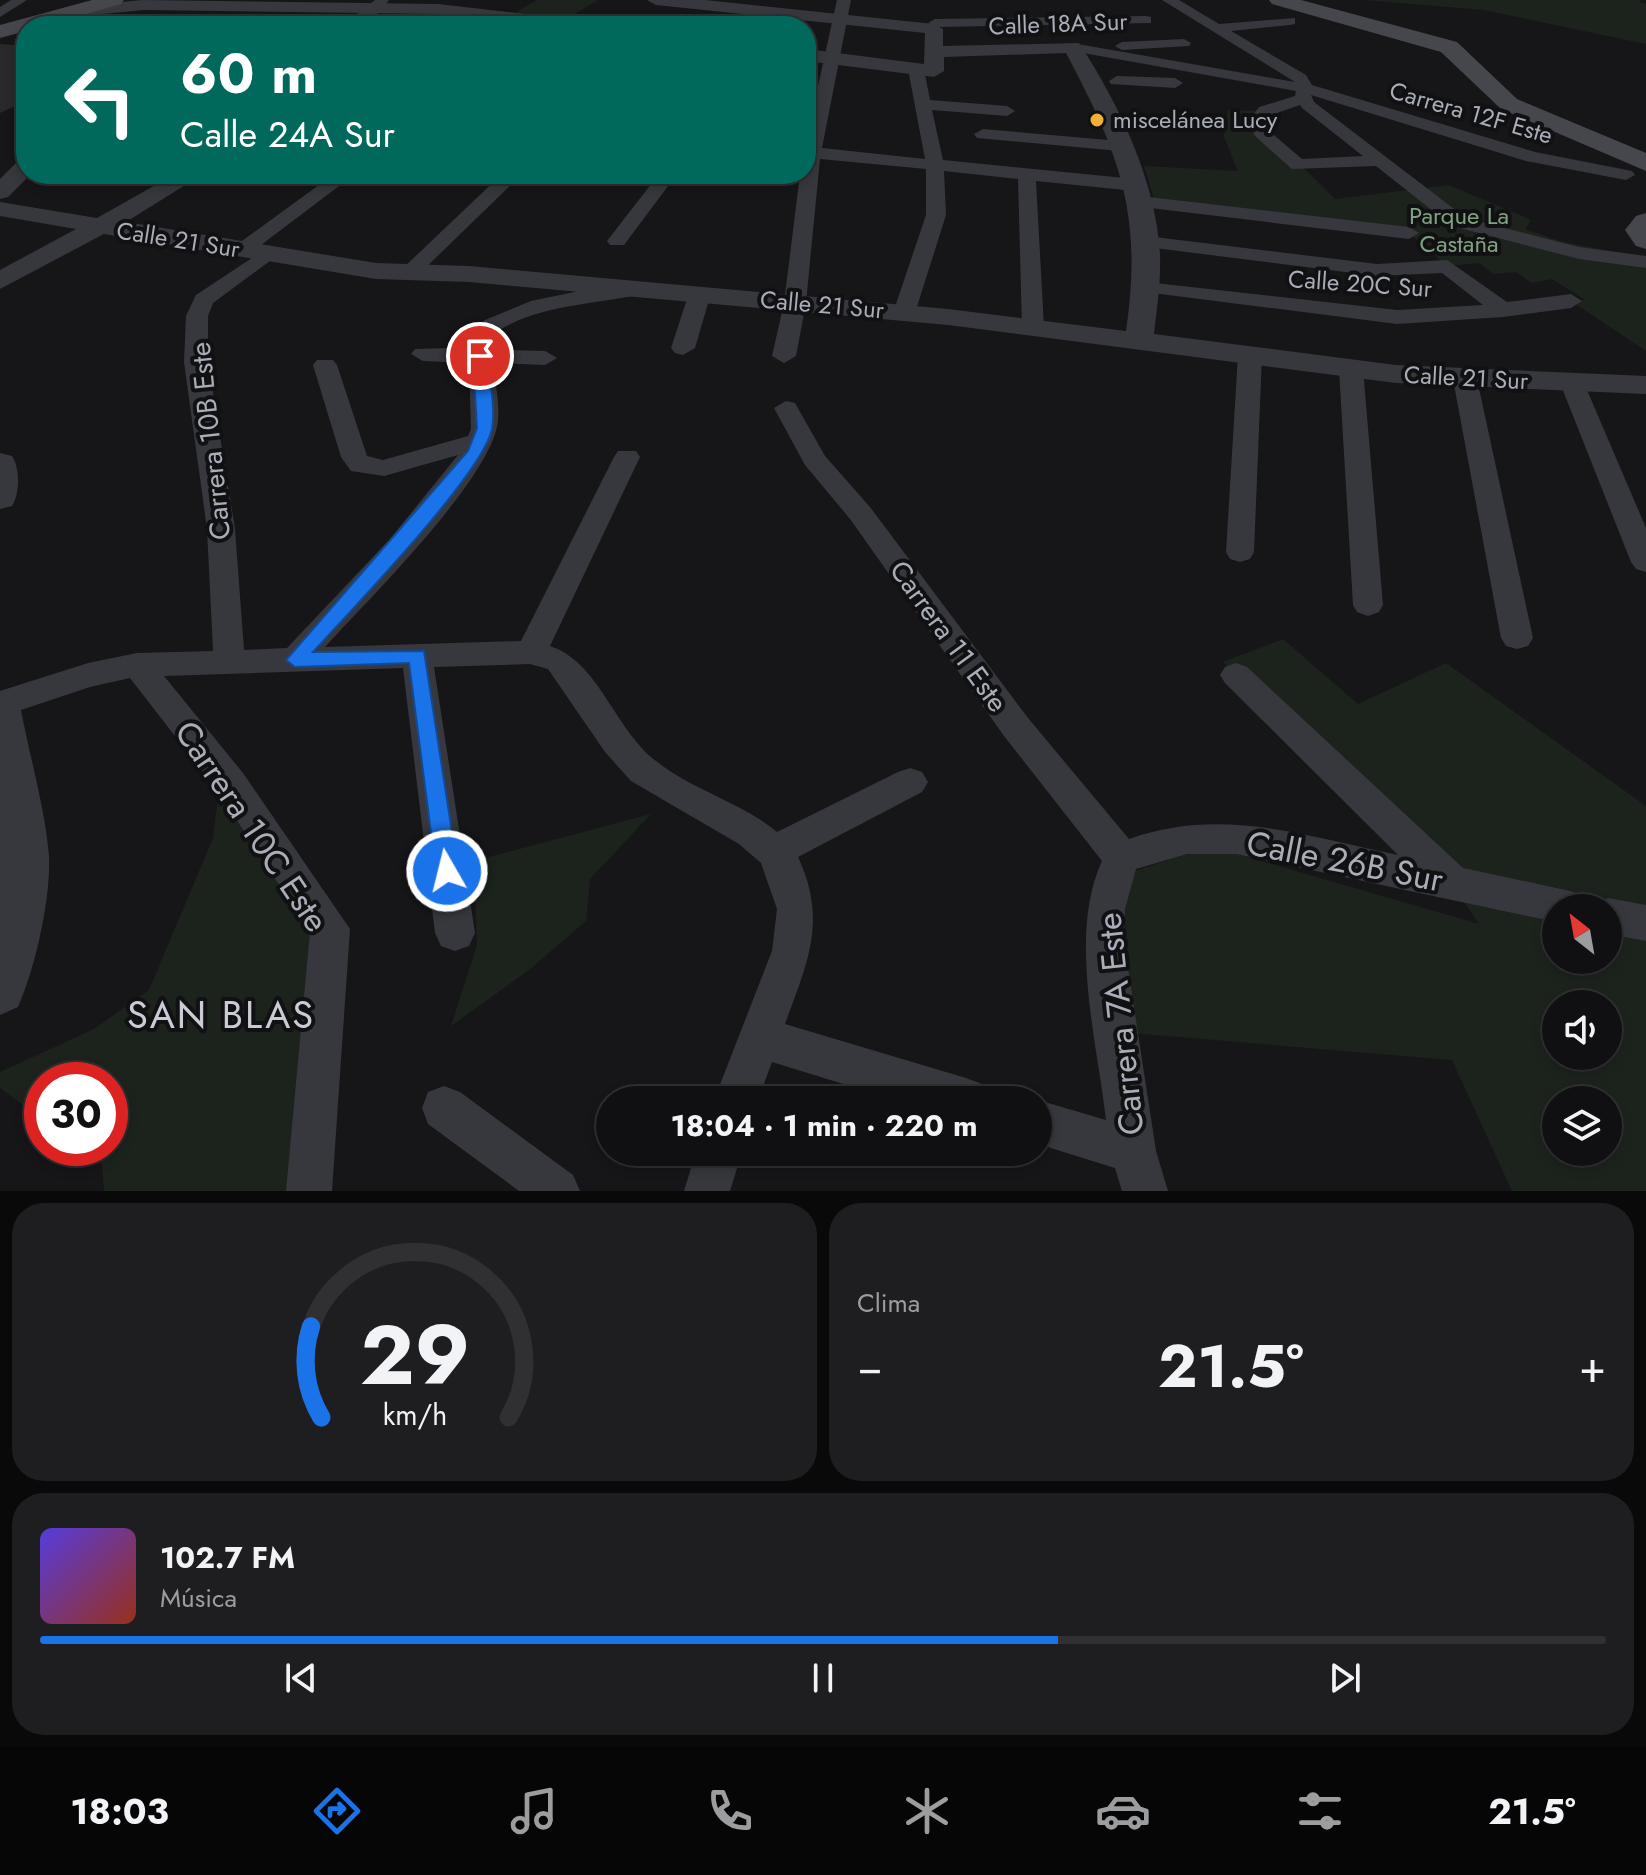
<!DOCTYPE html>
<html lang="es">
<head>
<meta charset="utf-8">
<style>
	:root { --surface:#101012; --page:#1e1e20; --text:#f1f3f6; --muted:#9c9d9f; --line:#303032; --accent:#1a73e8 }
	body { margin:0; font-family:Jost,sans-serif; background:var(--page); color:var(--text); height:100vh; display:flex; flex-direction:column; font-size:30px; white-space:nowrap }
	* { box-sizing:border-box; margin:0 }
	p { font-size:26px; color:var(--muted) }
	.icon { flex:none; width:44px; height:44px; fill:none; stroke:currentColor; stroke-width:2; stroke-linecap:round; stroke-linejoin:round }
	.map { position:relative; height:1191px; overflow:hidden }
	.side { display:flex; flex-direction:column; gap:12px; padding:12px; background:#09090a; flex:1 }
	.side>* { flex:none }
	.hud { position:absolute; left:16px; top:16px; width:800px; height:168px; border-radius:32px; box-shadow:0 4px 12px #0003,0 0 0 2px var(--line); background:#00695c; color:#fff; overflow:hidden }
	.needle { width:52px; rotate:329deg }
	.buttons { position:absolute; left:1542px; top:894px; display:grid; gap:16px }
	.buttons a { display:grid; place-items:center; width:80px; height:80px; border-radius:50%; background:var(--surface); box-shadow:0 4px 12px #0003,0 0 0 2px var(--line); font-size:40px }
	.speed { position:absolute; left:24px; top:1062px; display:flex; gap:16px; font-size:40px; font-weight:700; text-align:center }
	.speed>* { display:grid; place-content:center; width:104px; height:104px; border-radius:50%; background:var(--surface); box-shadow:0 4px 12px #0003,0 0 0 2px var(--line); line-height:1 }
	.speed .limit { border:12px solid #d22; background:#fff; color:#111 }
	.pin { position:absolute; display:grid; place-items:center; width:68px; height:68px; color:#fff; margin:-34px; border:4px solid #fff; border-radius:50%; box-shadow:0 2px 8px #0007 }
	.me { position:absolute; width:88px; margin:-44px; rotate:352deg; stroke-linejoin:round; filter:drop-shadow(0 0 6px #0008) }
	.turn { display:flex; align-items:center; gap:28px; height:168px; padding:0 32px; font-size:36px }
	.turn .icon { width:104px; height:104px; stroke-width:2.5 }
	.turn b { display:block; font-size:56px; line-height:68px }
	.big { font-size:60px; font-weight:700; line-height:1.1 }
	.side .widget { flex:1; display:flex; flex-direction:column; justify-content:center; gap:12px; min-width:0; padding:0 28px; border-radius:32px; background:var(--page) }
	.side .dial { align-items:center; gap:0 }
	.dial svg { height:208px; overflow:visible; fill:none; stroke:var(--line); stroke-width:7; stroke-linecap:round; text-anchor:middle }
	.dial text { fill:var(--text); stroke:none }
	.song { display:flex; align-items:center; gap:24px }
	.cover { width:96px; height:96px; border-radius:12px; background:linear-gradient(135deg,hsl(250 70% 55%),hsl(10 70% 35%)) }
	.played { height:8px; border-radius:4px; background:linear-gradient(90deg,var(--accent) 65%,var(--line) 65%) }
	.keys { display:flex; justify-content:space-around; direction:ltr }
	.heat { display:flex; justify-content:space-between; align-items:center; font-size:44px; direction:ltr }
	.side .tiles { flex:1; display:grid; gap:12px; grid-template-columns:1fr 1fr }
	.widget:last-child { grid-column:span 2 }
	.trip { position:absolute; left:596px; top:1086px; width:456px; height:80px; border-radius:40px; background:var(--surface); box-shadow:0 4px 12px #0003,0 0 0 2px var(--line); font-weight:700; line-height:80px; text-align:center }
	.tabs { display:flex; height:128px; justify-content:space-around; align-items:center; background:#060607; color:var(--muted) }
	.tabs .icon { width:56px; height:56px }
	.tabs .active { color:var(--accent) }
	.tabs b { font-size:36px; color:var(--text) }
	.map>svg:first-child { display:block }
</style>
</head>
<body>
<div class="map">
<svg width="1646" height="1191" viewBox="0 0 1646 1191">
	<rect width="100%" height="100%" fill="#161618"/>
	<g fill="#1c231d" fill-rule="evenodd">
		<path d="M537,0H598L565,20L513,14Z"/>
		<path d="M1366,0H1641L1639,2L1646,4V44L1484,10Z"/>
		<path d="M1228,110L1265,111L1256,121L1335,199L1449,185L1531,220L1525,229L1563,242L1646,258V351L1571,301L1585,300L1552,279L1532,283L1516,272L1493,274L1480,263L1447,266L1409,233L1154,199L1144,166L1238,171L1224,137Z"/>
		<path d="M1283,639L1358,704L1446,663L1646,806V1191H1512L1452,1060L1131,1033L1124,898L1135,871L1186,854L1230,852L1479,924L1450,881L1223,662ZM1556,908H1608V960H1556ZM1556,1004H1608V1056H1556ZM1556,1100H1608V1152H1556Z"/>
		<path d="M219,789L323,948L289,1191H104L102,1164L81,1148H110V1080H42V1119L0,1088V1072L94,1029L149,990L213,838Z"/>
		<path d="M651,814L590,879L586,921L529,970L451,1026L477,945L474,861Z"/>
	</g>
	<path fill="#29292c" d="M0,44L26,46V101L0,113Z"/>
	<g fill="none" stroke-linecap="round" stroke-linejoin="round">
		<g fill="#37383d" fill-rule="evenodd">
			<path d="M11,0H27L0,17V7Z"/>
			<path d="M375,0H389C376,18 363,26 341,26Z"/>
			<path d="M837,0H851L822,148L925,159L908,69L916,64L924,69L930,100L1007,106L1015,111L1007,116L932,110L943,160L1135,179L1144,185L1135,191L1036,181L1044,327L1041,332L1033,334L1022,327L1018,179L944,171L946,215L915,313L904,320L893,313L926,215V169L820,159L806,303L796,356L784,363L772,356L784,303L800,174H806V140Z"/>
			<path d="M1162,0H1179L1219,24L1295,18V24L1290,25L1231,31L1306,75L1312,85L1535,152L1632,171L1635,175L1626,180L1526,161L1311,95L1314,102L1466,218L1579,247L1646,256V268L1579,259L1452,226L1376,166L1292,169L1255,136L1248,121L1259,107L1295,96L1296,91L1072,51L1065,47L1072,43L1295,82ZM1300,105L1302,108L1363,156L1302,159L1268,130L1265,122L1271,115Z"/>
			<path d="M1146,16L1151,17V23L935,27L928,23L935,19Z"/>
			<path d="M1184,39L1191,43L1189,46L1122,50L1115,46L1122,42Z"/>
			<path d="M1117,76L1175,78L1183,83L1175,88L1111,84L1109,81Z"/>
			<path d="M983,129L1120,141L1129,146L1120,151L977,138L974,134Z"/>
			<path d="M334,174H355L249,254H235L232,250L235,246Z"/>
			<path d="M502,174H522L416,277H402L398,273L402,269Z"/>
			<path d="M659,174H677L624,245H610L607,241Z"/>
			<path d="M1140,196L1409,227L1419,233L1409,239L1133,206V198Z"/>
			<path d="M1146,236L1377,264L1447,260L1507,302L1571,294L1582,301L1571,308L1503,317L1397,324L1145,292L1137,291L1134,286L1137,281L1397,310L1483,305L1442,273L1377,276L1139,246L1136,242Z"/>
			<path d="M267,248L274,250L277,254L274,258L213,303L208,316V362L235,529L244,650L287,648L390,539L458,455L384,476L351,471L341,457L313,365L317,360H333L337,365L367,456L383,460L468,436L471,429L469,363L423,361L411,354L415,349L449,348L485,320L531,301L589,289L646,283L649,288L646,293C587,307 521,303 475,349L545,351L557,358L545,365L493,363C495,384 502,410 496,431C478,491 371,597 325,647L521,641L614,457L618,451H636L640,457L550,646C599,662 615,730 656,761C692,790 741,802 777,832L898,772L910,768L922,772L928,782L922,792L798,857C828,921 807,963 785,1024L966,1078L982,1084L988,1100H895L772,1062L758,1100H714L772,951L777,909L761,863L739,844L631,781L605,752L548,669L530,664L434,667L475,933L469,946L455,951L441,946L435,933L403,668L164,676L243,773L350,929L332,1191H286L310,932L219,793L130,678L90,687L0,717V691L88,663L137,653L213,651L207,529L184,362L186,316L196,295Z"/>
			<path d="M700,287L711,293L695,348L683,355L675,353L671,348L689,293Z"/>
			<path d="M1250,348L1262,355L1254,552L1250,559L1240,562L1230,559L1226,552L1238,355Z"/>
			<path d="M1351,362L1363,369L1383,605L1379,612L1368,616L1357,612L1353,605L1339,369Z"/>
			<path d="M1465,372L1477,379L1533,638L1528,646L1517,649L1506,646L1501,638L1453,379Z"/>
			<path d="M1572,376L1584,383L1646,528V572L1636,569L1631,562L1560,383Z"/>
			<path d="M786,401L795,403L825,456L870,507L1028,718L1129,839C1221,806 1306,836 1398,855L1225,683L1220,675L1225,667L1236,663L1247,667L1463,868L1570,891L1584,896L1589,908H1556V922L1236,854H1187L1136,869L1125,909L1124,942L1156,1151L1168,1191H1122L1115,1168L1038,1144V1100L1106,1120C1097,1041 1068,934 1102,861L1004,736L850,519L805,465L774,408Z"/>
			<path d="M1608,898L1646,905V941L1608,934V908H1592Z"/>
			<path d="M444,1086L460,1092L573,1175L580,1191H519L428,1124L422,1108L428,1092Z"/>
			<path d="M696,1152H742L730,1191H684Z"/>
		</g>
		<g fill="#37383d" fill-rule="evenodd">
			<path d="M142,0L438,4L586,21L595,26H540L438,14L144,10L71,17L62,12L71,7Z"/>
			<path d="M647,0H705L934,24L943,29V46L1079,43C1119,104 1156,181 1160,254C1161,281 1157,308 1154,334L1396,365L1646,376V394L1396,383L948,325L469,282L376,279L104,234L0,289V270L76,229L0,216V202L97,218L175,174H203L126,222L376,263L469,266L948,309L1126,331C1143,214 1120,155 1066,53L944,57V71L934,77L806,61V49L924,64L925,33L656,5Z"/>
			<path d="M26,159V174H31L8,197L0,199V179L18,161Z"/>
			<path d="M0,453L12,456C20,468 20,493 12,506L0,509Z"/>
			<path d="M0,694L15,699L21,710C30,758 45,808 49,856C51,899 35,969 18,1007L0,1015Z"/>
		</g>
		<g fill="#45474d" fill-rule="evenodd">
			<path d="M92,0H124L121,4L44,26H26V31L0,38V25Z"/>
			<path d="M1269,0H1301L1457,42L1517,99L1646,153V171L1501,109L1441,52L1272,4Z"/>
			<path d="M1646,213V249L1636,246L1625,230L1636,216Z"/>
		</g>
	</g>
	<path fill="#1a73e8" stroke="#114b97" stroke-width="2" d="M480,352L487,356C489,378 496,408 492,429C483,474 350,611 313,652L424,651L458,871L455,878L447,881L439,878L436,871L409,663L295,667L286,660L468,451L477,428L473,356Z"/>
	<circle fill="#f2b134" stroke="#111113" stroke-width="3" cx="1097" cy="120" r="8"/>
	<g text-anchor="middle" stroke-width="8" stroke-linejoin="round" paint-order="stroke">
		<g font-size="24" fill="#a8adb8" stroke="#111113">
			<text transform="translate(1058 24) rotate(-2)" y="8">Calle 18A Sur</text>
			<text transform="translate(1471 113) rotate(16)" y="8">Carrera 12F Este</text>
			<text transform="translate(178 240) rotate(9)" y="8">Calle 21 Sur</text>
			<text transform="translate(1360 284) rotate(4)" y="8">Calle 20C Sur</text>
			<text transform="translate(822 305) rotate(5)" y="8">Calle 21 Sur</text>
			<text transform="translate(1466 378) rotate(3)" y="8">Calle 21 Sur</text>
		</g>
		<g font-size="24" fill="#a8adb8" stroke="#111113" text-anchor="start">
			<text x="1113" y="128">miscelánea Lucy</text>
		</g>
		<g font-size="24" fill="#7fa381" stroke="#111113">
			<text x="1459" y="224">Parque La<tspan x="1459" dy="28">Castaña</tspan></text>
		</g>
		<g font-size="28" fill="#a8adb8" stroke="#111113">
			<text transform="translate(210 441) rotate(-96)" y="10">Carrera 10B Este</text>
			<text transform="translate(949 636) rotate(54)" y="10">Carrera 11 Este</text>
		</g>
		<g font-size="34" fill="#a8adb8" stroke="#111113">
			<text transform="translate(252 826) rotate(56)" y="12">Carrera 10C Este</text>
			<text transform="translate(1345 861) rotate(11)" y="12">Calle 26B Sur</text>
			<text transform="translate(1120 1024) rotate(-96)" y="12">Carrera 7A Este</text>
		</g>
		<g font-size="38" letter-spacing="2" fill="#c9ccd4" stroke="#111113">
			<text x="221" y="1028">SAN BLAS</text>
		</g>
	</g>
</svg>
<div class="buttons">
<a><svg class="needle" viewBox="-14 -14 28 28"><path d="M0-13l5 13h-10z" fill="#e53935"/><path d="M0 13l5-13h-10z" fill="#9c9d9f"/></svg></a>
<a><svg class="icon" aria-label="sound" viewBox="0 0 24 24"><path d="M4 9h4l5-4v14l-5-4H4zM17 9q2 3 0 6"/></svg></a>
<a><svg class="icon" aria-label="layers" viewBox="0 0 24 24"><path d="M12 4l9 5-9 5-9-5zM3 14l9 5 9-5"/></svg></a>
</div>
<div class="speed"><div class="limit">30</div></div>
<div class="pin" style="left:480px;top:356px;background:#d93025"><svg class="icon" aria-label="arrive" viewBox="0 0 24 24"><path d="M6 21V4h12l-3 4 3 4H6"/></svg></div>
<svg class="me" style="left:447px;top:871px" viewBox="-20 -20 40 40"><circle r="17" fill="#1a73e8" stroke="#fff" stroke-width="3"/><path d="M0-11L8 9 0 5-8 9z" fill="#fff"/></svg>
<div class="trip">18:04 · 1 min · 220 m</div>
<div class="hud">
<div class="turn"><svg class="icon" aria-label="left" viewBox="0 0 24 24"><path d="M17 20v-9H6M10 6l-5 5 5 5"/></svg><div><b>60 m</b>Calle 24A Sur</div></div>
</div>
</div>
<section class="side">
<div class="tiles">
<div class="widget dial"><svg viewBox="0 0 100 80">
<path d="M14 69A42 42 0 1 1 86 69"/>
<path d="M14 69A42 42 0 0 1 10 34" stroke="#1a73e8"/>
<text x="50" y="56" font-size="32" font-weight="700">29</text>
<text x="50" y="72" font-size="11">km/h</text>
</svg></div>
<div class="widget"><p>Clima</p>
<div class="heat"><a>−</a><b class="big">21.5°</b><a>+</a></div>
</div>
<div class="widget">
<div class="song"><i class="cover"></i><div><b>102.7 FM</b><p>Música</p></div></div>
<div class="played"></div>
<div class="keys"><svg class="icon" aria-label="previous" viewBox="0 0 24 24"><path d="M18 5L8 12l10 7zM5 5v14"/></svg><svg class="icon" aria-label="pause" viewBox="0 0 24 24"><path d="M8 5v14M16 5v14"/></svg><svg class="icon" aria-label="next" viewBox="0 0 24 24"><path d="M6 5l10 7-10 7zM19 5v14"/></svg></div>
</div>
</div>
</section>
<nav class="tabs">
<b>18:03</b>
<svg class="icon active" aria-label="directions" viewBox="0 0 24 24"><path d="M12 3l9 9-9 9-9-9zM9 14v-3h6M13 9l2 2-2 2"/></svg>
<svg class="icon" aria-label="music" viewBox="0 0 24 24"><path d="M9 18V5l10-2v13"/><circle cx="6" cy="18" r="3"/><circle cx="16" cy="16" r="3"/></svg>
<svg class="icon" aria-label="phone" viewBox="0 0 24 24"><path d="M5 4h4l2 5-3 2q2 4 5 5l2-3 5 2v4C11 20 4 13 5 4z"/></svg>
<svg class="icon" aria-label="climate" viewBox="0 0 24 24"><path d="M12 3v18M4 7l16 10M4 17L20 7"/></svg>
<svg class="icon" aria-label="car" viewBox="0 0 24 24"><path d="M5 17H2v-5l4-1 3-4h7l3 4 3 1v5h-3M9 17h6M6 11h13"/><circle cx="7" cy="17" r="2"/><circle cx="17" cy="17" r="2"/></svg>
<svg class="icon" aria-label="filters" viewBox="0 0 24 24"><path d="M4 7h16M4 17h16"/><circle cx="9" cy="7" r="2"/><circle cx="15" cy="17" r="2"/></svg>
<b>21.5°</b>
</nav>
</body>
</html>
